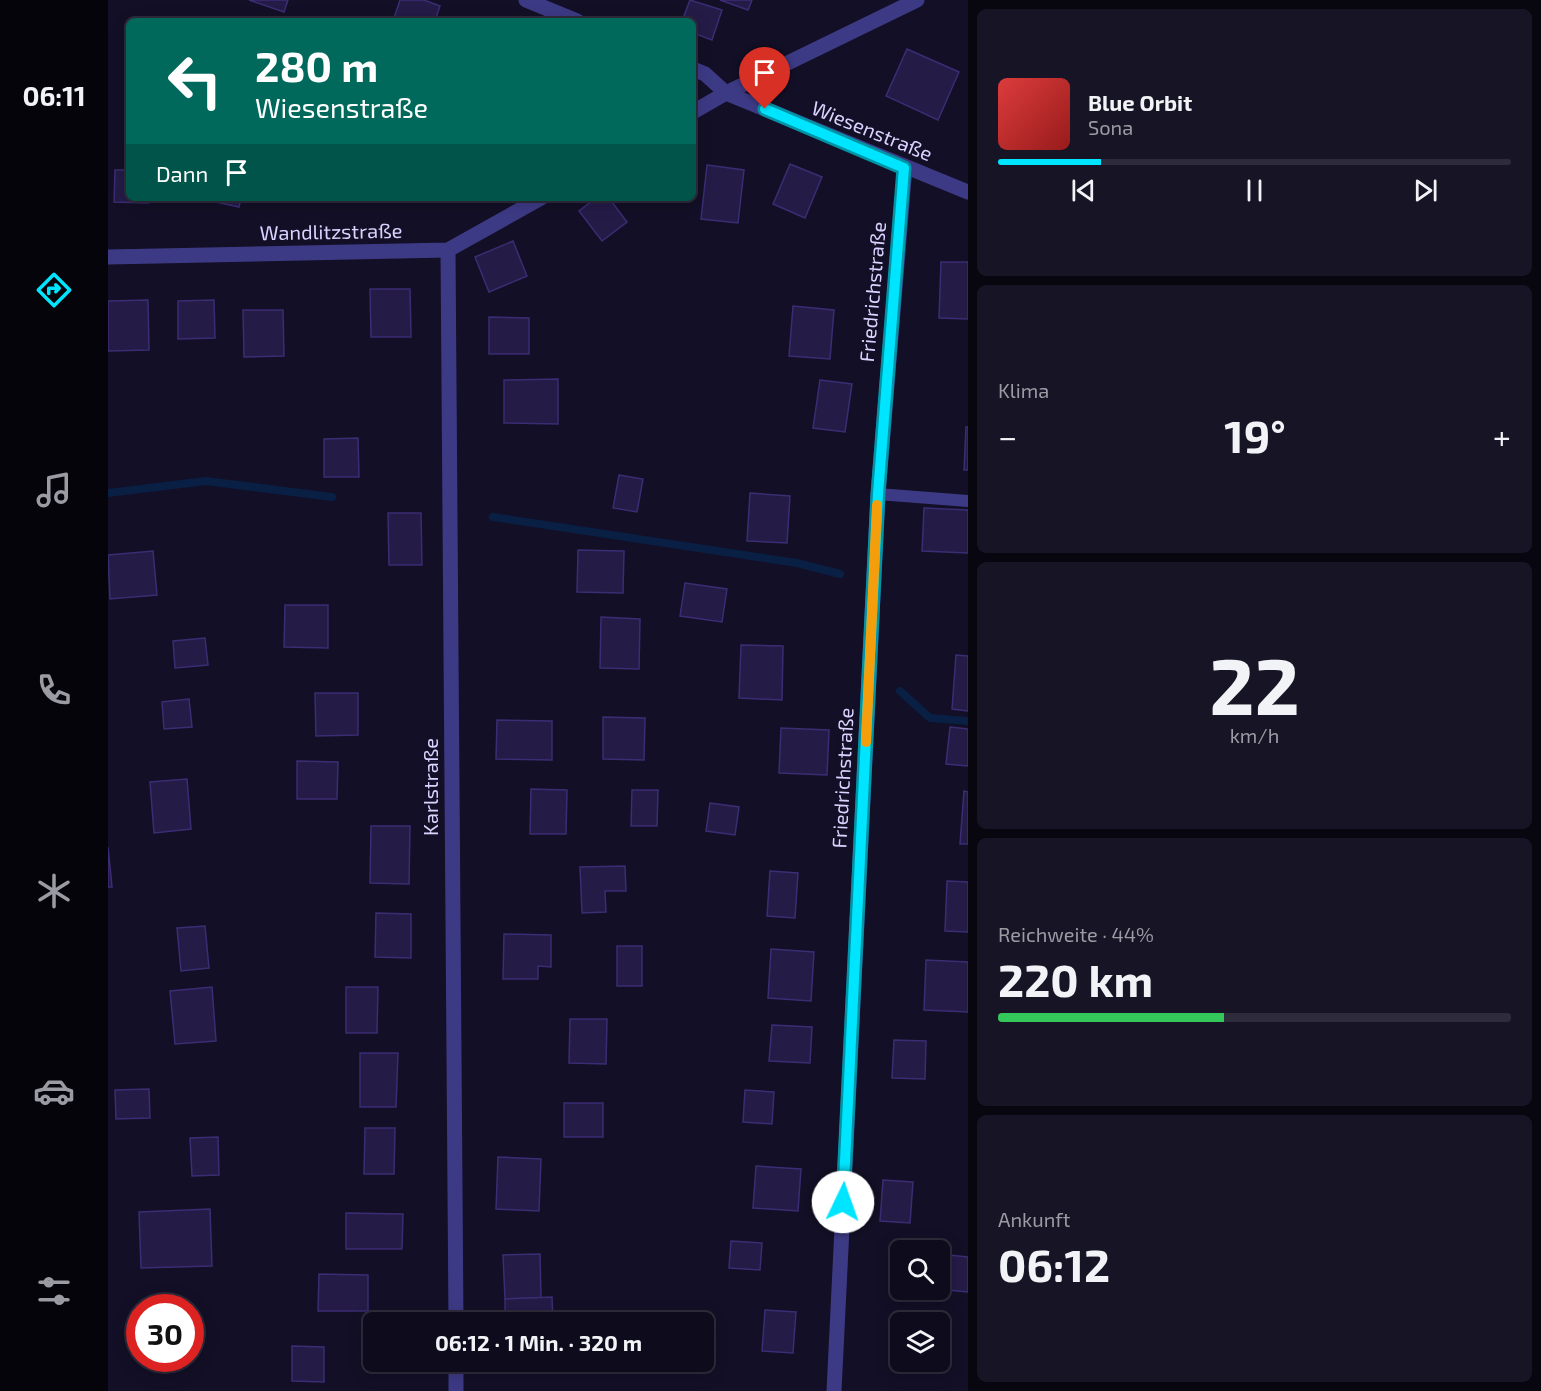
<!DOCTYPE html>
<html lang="de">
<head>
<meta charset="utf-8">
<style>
	:root { --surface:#0e0b1c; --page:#171425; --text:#f1f3f6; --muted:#9b9ba3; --line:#2e2b3b; --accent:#00e5ff }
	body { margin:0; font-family:"Exo 2",sans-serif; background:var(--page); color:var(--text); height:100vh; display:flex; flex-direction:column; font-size:22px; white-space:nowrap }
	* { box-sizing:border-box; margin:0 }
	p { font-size:20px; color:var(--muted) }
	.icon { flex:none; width:33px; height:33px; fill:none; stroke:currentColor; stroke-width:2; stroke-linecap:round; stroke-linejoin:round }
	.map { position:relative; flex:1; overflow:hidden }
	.details { display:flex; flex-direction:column; gap:9px; padding:9px; background:#08060f; width:573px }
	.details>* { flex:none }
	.hud { position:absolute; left:18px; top:18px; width:570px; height:183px; border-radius:9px; box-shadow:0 3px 15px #0003,0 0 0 2px var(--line); background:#00695c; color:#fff; overflow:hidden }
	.controls { position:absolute; left:782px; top:1240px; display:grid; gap:12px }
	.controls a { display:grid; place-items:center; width:60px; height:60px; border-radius:9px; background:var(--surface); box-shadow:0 3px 15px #0003,0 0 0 2px var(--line); font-size:30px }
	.speed { position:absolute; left:18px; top:1294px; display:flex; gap:12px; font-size:30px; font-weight:700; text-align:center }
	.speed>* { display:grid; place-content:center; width:78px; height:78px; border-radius:50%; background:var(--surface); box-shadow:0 3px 15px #0003,0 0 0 2px var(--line); line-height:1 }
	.speed .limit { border:9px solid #d22; background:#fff; color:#111 }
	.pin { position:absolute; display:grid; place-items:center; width:51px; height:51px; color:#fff; margin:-62px -26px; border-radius:50% 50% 50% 0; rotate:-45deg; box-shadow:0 0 6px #0007 }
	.pin .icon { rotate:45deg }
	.me { position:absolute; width:66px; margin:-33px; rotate:3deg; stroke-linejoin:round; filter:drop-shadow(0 0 4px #0008) }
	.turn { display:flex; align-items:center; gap:21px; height:126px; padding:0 30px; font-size:27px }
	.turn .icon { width:78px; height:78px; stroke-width:2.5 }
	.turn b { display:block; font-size:42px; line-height:51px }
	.then { display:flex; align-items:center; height:57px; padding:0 30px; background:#0003; gap:12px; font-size:22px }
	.big { font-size:45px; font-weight:700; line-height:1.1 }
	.details .card { flex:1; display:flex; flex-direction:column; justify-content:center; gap:9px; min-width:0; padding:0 21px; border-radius:9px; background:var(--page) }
	.details .dial { align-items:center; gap:0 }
	.dial b { font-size:78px; line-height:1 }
	.song { display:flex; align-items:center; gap:18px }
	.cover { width:72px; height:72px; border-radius:9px; background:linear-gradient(135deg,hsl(0 70% 55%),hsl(0 70% 35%)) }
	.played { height:6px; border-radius:3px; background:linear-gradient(90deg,var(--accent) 20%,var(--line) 20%) }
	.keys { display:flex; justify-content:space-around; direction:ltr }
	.heat { display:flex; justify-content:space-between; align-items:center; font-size:33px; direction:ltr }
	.charge { height:9px; border-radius:4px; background:linear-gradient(90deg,#34c759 44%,var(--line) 0) }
	.trip { position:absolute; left:255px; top:1312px; width:351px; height:60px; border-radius:9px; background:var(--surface); box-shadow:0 3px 15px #0003,0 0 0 2px var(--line); font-weight:700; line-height:60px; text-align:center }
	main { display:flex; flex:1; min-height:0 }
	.menu { display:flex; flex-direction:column; width:108px; justify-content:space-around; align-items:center; background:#06040b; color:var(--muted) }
	.menu .icon { width:42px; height:42px }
	.menu .selected { color:var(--accent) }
	.menu b { font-size:27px; color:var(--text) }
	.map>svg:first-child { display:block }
</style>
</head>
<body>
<main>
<nav class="menu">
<b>06:11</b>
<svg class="icon selected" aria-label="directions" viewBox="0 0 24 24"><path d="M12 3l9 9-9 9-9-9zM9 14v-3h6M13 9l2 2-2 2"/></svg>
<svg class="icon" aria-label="music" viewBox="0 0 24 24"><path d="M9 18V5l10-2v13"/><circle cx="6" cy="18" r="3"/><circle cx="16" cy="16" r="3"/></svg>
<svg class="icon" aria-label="phone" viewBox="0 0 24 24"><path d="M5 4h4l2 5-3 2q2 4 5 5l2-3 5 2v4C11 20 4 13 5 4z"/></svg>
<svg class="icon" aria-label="climate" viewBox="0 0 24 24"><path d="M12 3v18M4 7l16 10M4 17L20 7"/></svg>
<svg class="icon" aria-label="car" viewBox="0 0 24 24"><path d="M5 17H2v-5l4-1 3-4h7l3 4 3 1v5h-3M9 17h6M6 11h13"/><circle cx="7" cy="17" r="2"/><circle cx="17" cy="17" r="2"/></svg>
<svg class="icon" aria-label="filters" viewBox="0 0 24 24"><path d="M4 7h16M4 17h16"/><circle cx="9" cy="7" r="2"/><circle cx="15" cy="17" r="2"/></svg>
</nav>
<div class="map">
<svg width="860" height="1391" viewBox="0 0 860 1391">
	<rect width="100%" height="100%" fill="#130f26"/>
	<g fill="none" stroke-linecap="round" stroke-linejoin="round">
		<g stroke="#0a1f44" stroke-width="8">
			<path d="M0,493L98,481L224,497"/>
			<path d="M385,517L689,563L732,574"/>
			<path d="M792,691L822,718L860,721"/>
		</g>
	</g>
	<g fill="#241b47" stroke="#3b2d73" stroke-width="1.5">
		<path d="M141,0H180L176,12Z"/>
		<path d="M292,0H316L332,6L327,21H285Z"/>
		<path d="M582,0L614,10L604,40L585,33V21H574Z"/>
		<path d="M612,0H644L640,10Z"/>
		<path d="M799,49L851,72L830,120L778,96Z"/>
		<path d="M682,164L714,177L697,218L665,204Z"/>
		<path d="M599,165L636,170L630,223L593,219Z"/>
		<path d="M7,170H21V198H40V203L6,202Z"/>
		<path d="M99,198H133L131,207L99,200Z"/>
		<path d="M488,198H501L519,222L494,241L471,211Z"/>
		<path d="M405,241L419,276L381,292L367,257Z"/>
		<path d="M833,262H860V319L831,318Z"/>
		<path d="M262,289H302L303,337H263Z"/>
		<path d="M40,300L41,350L0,351V301Z"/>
		<path d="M106,300L107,338L70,339V301Z"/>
		<path d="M685,306L726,310L722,359L681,356Z"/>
		<path d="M135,310H175L176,356L136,357Z"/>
		<path d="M381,317L421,318V354H381Z"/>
		<path d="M450,379V424L396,423V380Z"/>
		<path d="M712,380L744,384L737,432L705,428Z"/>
		<path d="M858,427H860V470H856Z"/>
		<path d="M250,438L251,477H216V439Z"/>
		<path d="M511,475L535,479L529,512L505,508Z"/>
		<path d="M642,493L682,496L679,543L639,541Z"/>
		<path d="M816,508L860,510V553L814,551Z"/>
		<path d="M280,513H313L314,565H281Z"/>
		<path d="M470,550L516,551L515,593L469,592Z"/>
		<path d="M45,551L49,595L2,599L0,555Z"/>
		<path d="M577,583L619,589L614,622L572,616Z"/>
		<path d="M177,605H220V648L176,647Z"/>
		<path d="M493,617L532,619L531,669L492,668Z"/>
		<path d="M97,638L100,665L67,668L65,641Z"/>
		<path d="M633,645L675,646L674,700L631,698Z"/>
		<path d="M848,655L860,656V711L844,709Z"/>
		<path d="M207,693H250V735L208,736Z"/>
		<path d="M81,699L84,727L56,729L54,702Z"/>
		<path d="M495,717L537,718L536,760L495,759Z"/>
		<path d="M389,720L444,721V760L388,759Z"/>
		<path d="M842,727L860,729V766L838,764Z"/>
		<path d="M673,728L721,730L719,775L671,773Z"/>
		<path d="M189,761L230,762L229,799H189Z"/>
		<path d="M79,779L83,829L46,833L42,782Z"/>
		<path d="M423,789L459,790L458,834H422Z"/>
		<path d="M524,790H550L549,826H523Z"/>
		<path d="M856,791L860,792V844H852Z"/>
		<path d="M602,803L631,807L627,835L598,831Z"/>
		<path d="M263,826H302L301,884L262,883Z"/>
		<path d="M0,847L4,887H0Z"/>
		<path d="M517,866L518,891H497L498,912L474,913L472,867Z"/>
		<path d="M662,871L690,873L687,918L659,916Z"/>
		<path d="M839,881L860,882V932L837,931Z"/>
		<path d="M268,913L303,914V958L267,957Z"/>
		<path d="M97,926L101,968L73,971L69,928Z"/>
		<path d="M396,934L443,935V967L430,966V979H395Z"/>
		<rect x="509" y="946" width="25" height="40"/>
		<path d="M663,949L706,952L703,1001L660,998Z"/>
		<path d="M818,960L860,962V1012L816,1010Z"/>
		<path d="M104,987L108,1041L67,1044L62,991Z"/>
		<path d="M238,987H270L269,1033H238Z"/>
		<path d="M462,1019H499L498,1064L461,1063Z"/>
		<path d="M664,1025L704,1027L702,1063L661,1061Z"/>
		<path d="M786,1040L818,1041L817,1079L784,1078Z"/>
		<path d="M252,1053H290L288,1107H252Z"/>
		<path d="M41,1089L42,1118L8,1119L7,1090Z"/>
		<path d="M637,1090L666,1092L664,1124L635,1122Z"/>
		<rect x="456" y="1103" width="39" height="34"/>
		<path d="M257,1128H287L286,1174H256Z"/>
		<path d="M110,1137L111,1175L84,1176L82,1138Z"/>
		<path d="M390,1157L433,1159L431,1211L388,1209Z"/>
		<path d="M648,1166L693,1169L690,1211L645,1208Z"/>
		<path d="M775,1180L805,1182L802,1223L772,1221Z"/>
		<path d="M102,1209L104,1266L33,1268L31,1212Z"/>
		<path d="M238,1213L295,1214L294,1249H238Z"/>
		<path d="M623,1241L654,1243L652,1270L621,1268Z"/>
		<path d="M432,1254L433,1298L397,1299L395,1255Z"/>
		<path d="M841,1255L860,1257V1292L839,1290Z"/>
		<path d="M211,1274L260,1275V1311H210Z"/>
		<path d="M444,1297L445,1323H397V1299Z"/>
		<path d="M82,1309H84L86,1343H82Z"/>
		<path d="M657,1310L688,1312L685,1353L654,1351Z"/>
		<path d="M184,1346L216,1347V1382L184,1381Z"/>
	</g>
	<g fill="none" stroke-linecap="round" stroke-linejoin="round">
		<path stroke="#3d3a85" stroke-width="12" d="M770,494L860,501"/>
		<g stroke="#3d3a85" stroke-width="15">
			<path d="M418,0L469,21"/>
			<path d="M585,69L597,74L618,93L860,192"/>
			<path d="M585,112L618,93L809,0"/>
			<path d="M340,250L348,1323"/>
			<path d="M0,257L340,250L433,198"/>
			<path d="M348,1362V1391"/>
			<path d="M726,1391L770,494L797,167"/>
		</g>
	</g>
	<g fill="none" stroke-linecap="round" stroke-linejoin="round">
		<defs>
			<path id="route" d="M657,109L796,168L770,494L735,1202"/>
		</defs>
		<use href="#route" stroke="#0095a6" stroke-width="15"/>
		<use href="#route" stroke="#00e5ff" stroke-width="10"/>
		<path stroke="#f59e0b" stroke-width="10" d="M758,742L769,505"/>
	</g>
	<g text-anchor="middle" stroke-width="6" stroke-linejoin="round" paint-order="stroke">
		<g font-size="20" fill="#d9d4ff" stroke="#130f26">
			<text transform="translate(764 131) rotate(22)" y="7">Wiesenstraße</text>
			<text transform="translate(223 232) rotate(-1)" y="7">Wandlitzstraße</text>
			<text transform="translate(765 292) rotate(-85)" y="7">Friedrichstraße</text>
			<text transform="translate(735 778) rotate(-87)" y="7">Friedrichstraße</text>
			<text transform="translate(323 787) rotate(-90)" y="7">Karlstraße</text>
		</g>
	</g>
</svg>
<div class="controls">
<a><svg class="icon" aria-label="search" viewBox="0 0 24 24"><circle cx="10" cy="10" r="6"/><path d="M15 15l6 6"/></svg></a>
<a><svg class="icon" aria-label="layers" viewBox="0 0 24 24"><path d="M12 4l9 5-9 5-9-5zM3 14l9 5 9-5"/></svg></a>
</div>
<div class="speed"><div class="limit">30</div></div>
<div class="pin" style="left:657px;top:109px;background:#d93025"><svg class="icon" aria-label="arrive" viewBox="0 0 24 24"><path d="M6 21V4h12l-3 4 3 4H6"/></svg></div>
<svg class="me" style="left:735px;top:1202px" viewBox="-20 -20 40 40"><circle r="19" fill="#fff"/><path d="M0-13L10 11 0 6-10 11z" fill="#00e5ff"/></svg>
<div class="trip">06:12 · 1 Min. · 320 m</div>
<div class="hud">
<div class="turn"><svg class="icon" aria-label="left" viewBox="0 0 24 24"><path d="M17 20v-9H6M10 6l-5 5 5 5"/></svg><div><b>280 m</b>Wiesenstraße</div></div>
<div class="then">Dann<svg class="icon" aria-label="arrive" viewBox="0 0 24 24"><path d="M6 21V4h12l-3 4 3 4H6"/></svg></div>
</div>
</div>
<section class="details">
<div class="card">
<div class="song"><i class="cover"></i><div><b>Blue Orbit</b><p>Sona</p></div></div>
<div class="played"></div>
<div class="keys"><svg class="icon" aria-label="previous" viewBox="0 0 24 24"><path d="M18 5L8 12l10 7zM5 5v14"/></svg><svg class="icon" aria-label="pause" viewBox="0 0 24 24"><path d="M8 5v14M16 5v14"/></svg><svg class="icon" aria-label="next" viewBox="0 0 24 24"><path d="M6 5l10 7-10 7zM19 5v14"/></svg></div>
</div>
<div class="card"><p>Klima</p>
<div class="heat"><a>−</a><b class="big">19°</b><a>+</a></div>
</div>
<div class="card dial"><b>22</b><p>km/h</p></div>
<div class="card"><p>Reichweite · 44%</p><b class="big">220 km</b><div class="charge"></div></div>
<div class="card"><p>Ankunft</p><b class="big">06:12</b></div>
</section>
</main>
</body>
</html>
